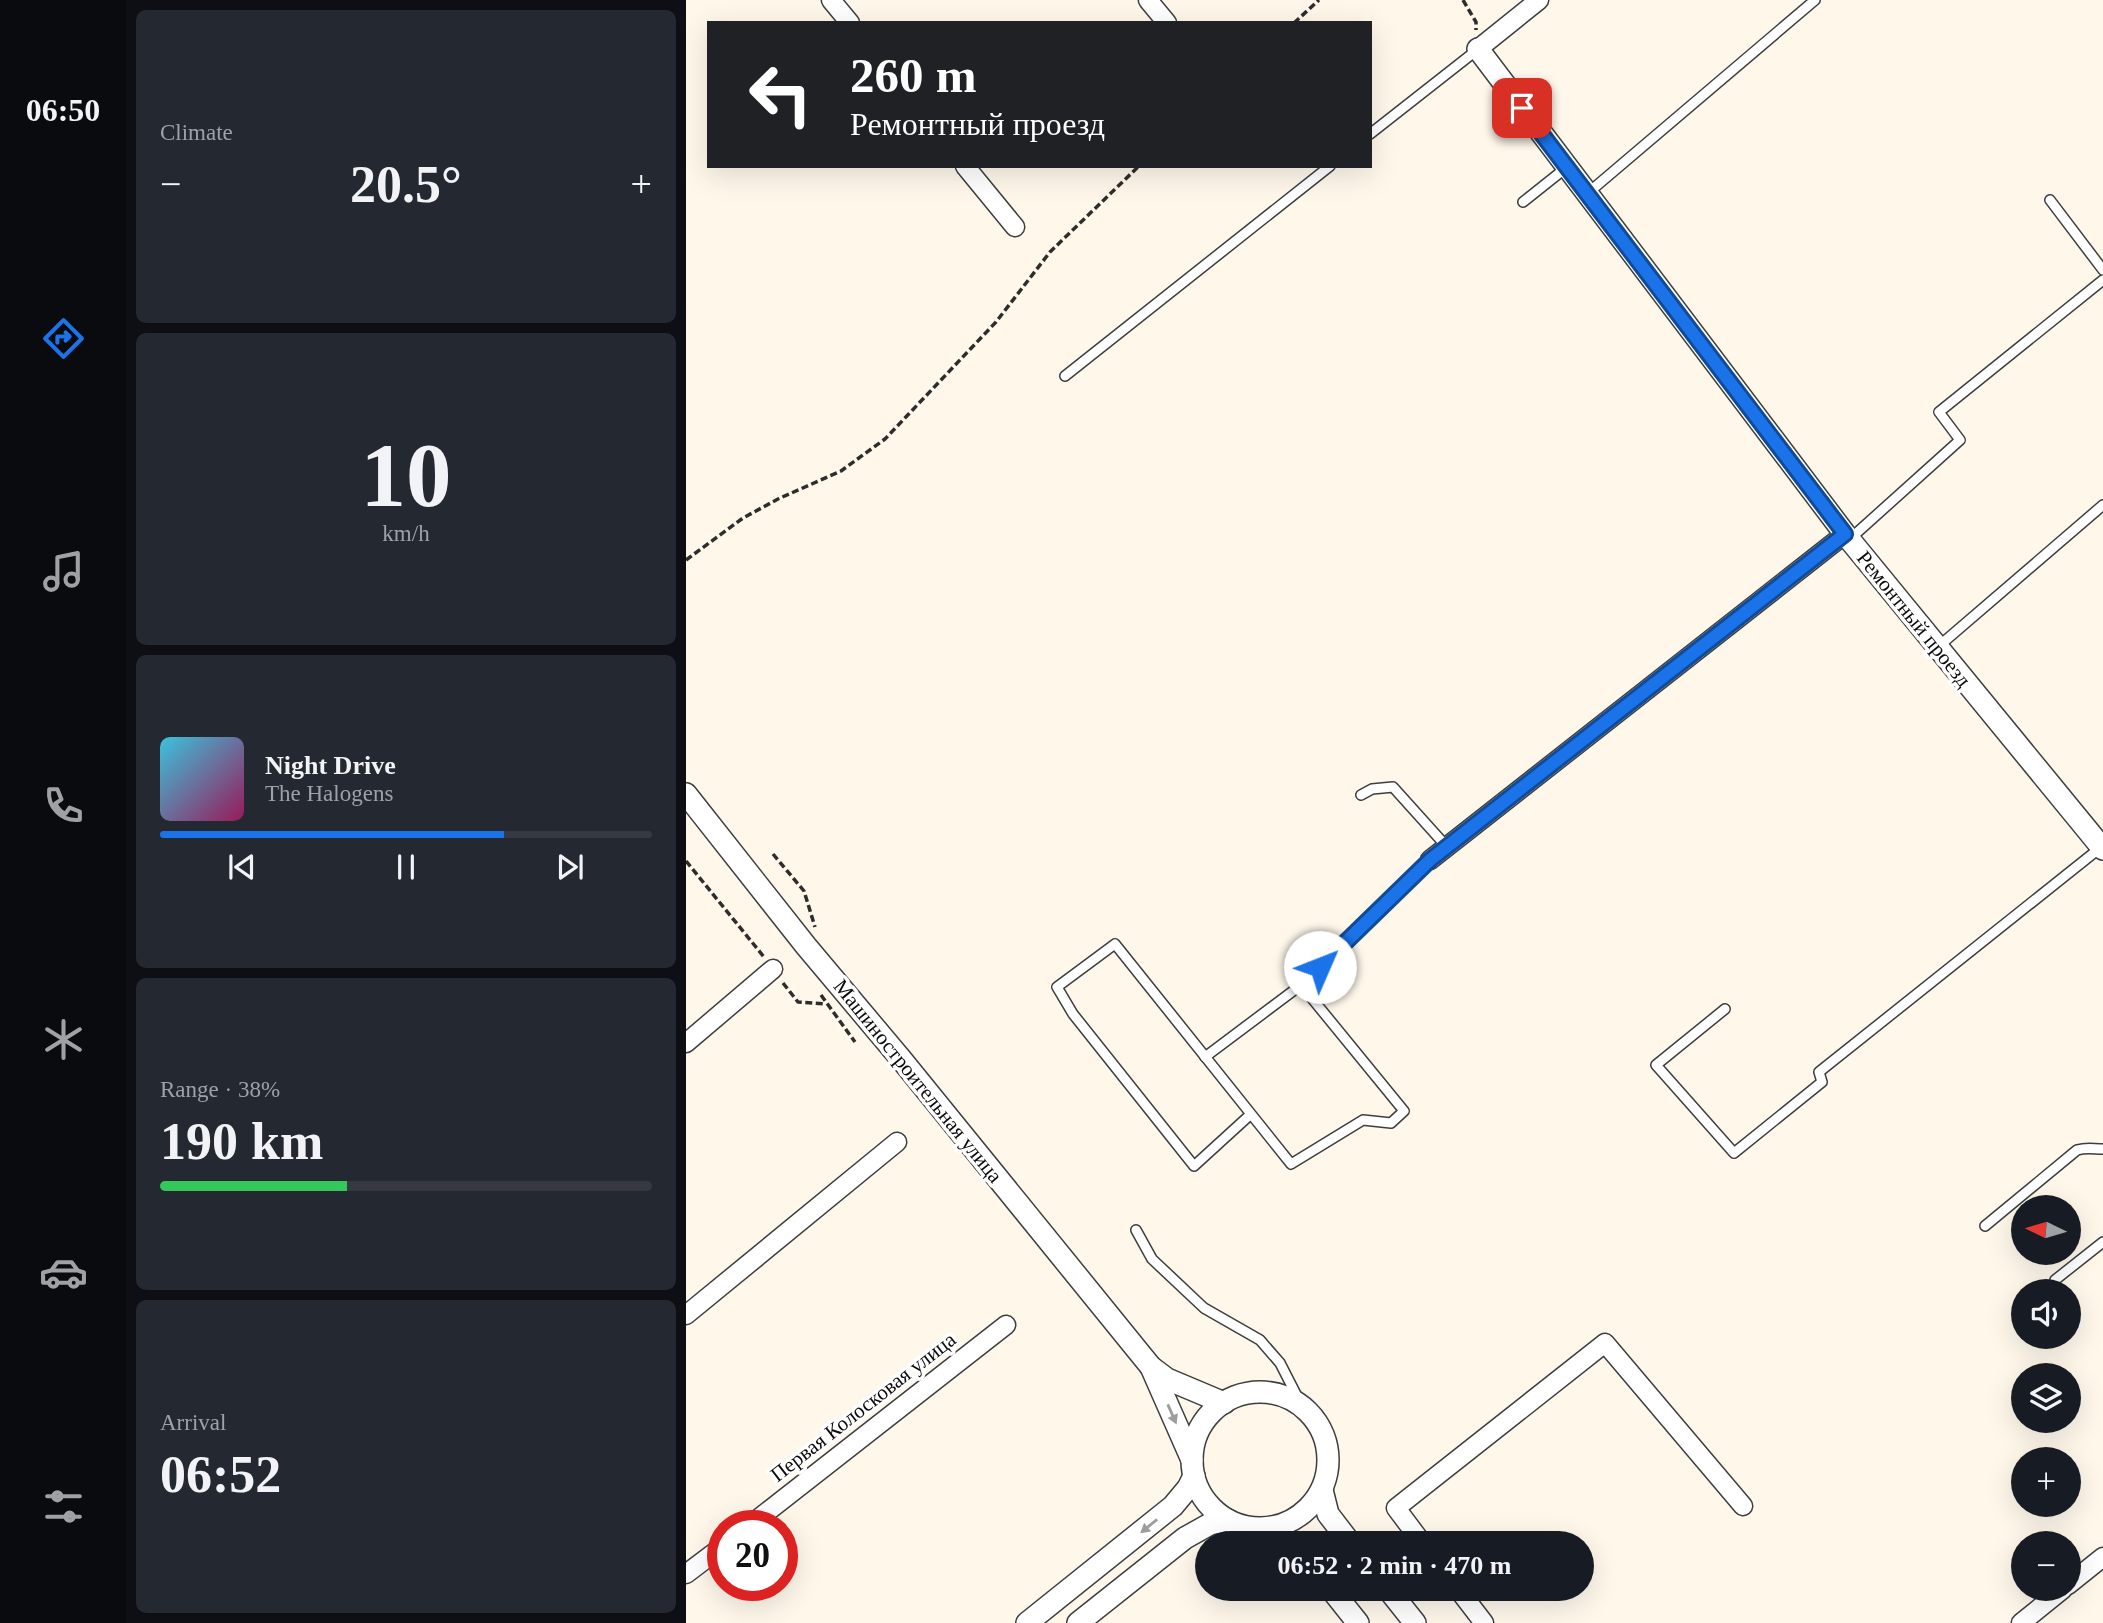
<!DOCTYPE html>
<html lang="en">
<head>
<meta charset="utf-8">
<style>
	:root { --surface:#171b24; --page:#242831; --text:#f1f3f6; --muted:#9ea1a6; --line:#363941; --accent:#1a73e8 }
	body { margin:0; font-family:"Times New Roman",serif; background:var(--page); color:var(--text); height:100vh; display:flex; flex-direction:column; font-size:26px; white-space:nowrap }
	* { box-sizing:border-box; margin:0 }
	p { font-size:23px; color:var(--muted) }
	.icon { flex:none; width:38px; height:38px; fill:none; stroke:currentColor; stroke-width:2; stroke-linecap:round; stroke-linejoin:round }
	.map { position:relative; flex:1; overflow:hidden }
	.sheet { display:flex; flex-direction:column; gap:10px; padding:10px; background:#0d0f14; width:560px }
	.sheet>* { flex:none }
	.banner { position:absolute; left:21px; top:21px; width:665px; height:147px; border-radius:0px; box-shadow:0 7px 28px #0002; background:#202124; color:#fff; overflow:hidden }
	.needle { width:46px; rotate:275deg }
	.fabs { position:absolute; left:1325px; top:1195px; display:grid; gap:14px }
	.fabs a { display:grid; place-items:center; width:70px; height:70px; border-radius:50%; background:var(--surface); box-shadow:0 7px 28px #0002; font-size:35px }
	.speed { position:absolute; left:21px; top:1510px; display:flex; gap:14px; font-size:35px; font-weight:700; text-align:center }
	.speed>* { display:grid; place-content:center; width:91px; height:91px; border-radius:50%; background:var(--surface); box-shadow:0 7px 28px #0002; line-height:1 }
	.speed .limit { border:10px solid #d22; background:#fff; color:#111 }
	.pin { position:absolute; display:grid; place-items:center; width:60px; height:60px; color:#fff; margin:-30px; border-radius:14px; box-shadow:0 4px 10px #0006 }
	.me { position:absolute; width:77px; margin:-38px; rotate:46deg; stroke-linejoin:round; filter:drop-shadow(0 0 5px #0008) }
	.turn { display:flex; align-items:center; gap:24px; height:147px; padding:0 28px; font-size:32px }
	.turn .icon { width:91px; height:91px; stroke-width:2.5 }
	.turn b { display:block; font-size:49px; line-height:60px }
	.big { font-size:52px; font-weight:600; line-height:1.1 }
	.sheet .tile { flex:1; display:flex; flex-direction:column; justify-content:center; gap:10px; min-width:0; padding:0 24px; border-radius:10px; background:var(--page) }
	.sheet .dial { align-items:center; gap:0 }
	.dial b { font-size:91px; line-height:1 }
	.song { display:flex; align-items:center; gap:21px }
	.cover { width:84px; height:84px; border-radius:10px; background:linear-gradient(135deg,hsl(190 70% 55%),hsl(330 70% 35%)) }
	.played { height:7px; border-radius:4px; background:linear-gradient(90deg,var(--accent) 70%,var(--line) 70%) }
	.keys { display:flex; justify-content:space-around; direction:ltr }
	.heat { display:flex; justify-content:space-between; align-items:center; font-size:38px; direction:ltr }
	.charge { height:10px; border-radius:5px; background:linear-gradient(90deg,#34c759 38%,var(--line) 0) }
	.trip { position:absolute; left:509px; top:1531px; width:399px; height:70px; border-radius:35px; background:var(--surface); box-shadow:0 7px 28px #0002; font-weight:600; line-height:70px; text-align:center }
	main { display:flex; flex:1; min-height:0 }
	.tab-bar { display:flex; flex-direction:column; width:126px; justify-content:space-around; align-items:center; background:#090b0e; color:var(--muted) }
	.tab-bar .icon { width:49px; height:49px }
	.tab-bar .selected { color:var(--accent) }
	.tab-bar b { font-size:32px; color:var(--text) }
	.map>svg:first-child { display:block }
</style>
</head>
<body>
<main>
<nav class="tab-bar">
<b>06:50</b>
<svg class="icon selected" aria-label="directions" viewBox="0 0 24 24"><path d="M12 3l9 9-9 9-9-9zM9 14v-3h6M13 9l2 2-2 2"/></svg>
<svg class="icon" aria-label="music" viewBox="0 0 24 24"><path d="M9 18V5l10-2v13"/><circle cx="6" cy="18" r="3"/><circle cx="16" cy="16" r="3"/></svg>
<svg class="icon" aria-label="phone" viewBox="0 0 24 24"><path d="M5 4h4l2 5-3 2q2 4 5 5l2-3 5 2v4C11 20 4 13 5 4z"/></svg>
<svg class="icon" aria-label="climate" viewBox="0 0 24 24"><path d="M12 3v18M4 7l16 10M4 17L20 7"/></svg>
<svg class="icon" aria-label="car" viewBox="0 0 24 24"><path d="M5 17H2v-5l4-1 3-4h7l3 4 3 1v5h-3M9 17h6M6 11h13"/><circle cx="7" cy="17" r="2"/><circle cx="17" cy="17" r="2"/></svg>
<svg class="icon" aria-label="filters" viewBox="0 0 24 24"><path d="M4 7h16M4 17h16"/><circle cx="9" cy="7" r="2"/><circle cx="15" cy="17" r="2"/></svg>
</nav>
<section class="sheet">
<div class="tile"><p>Climate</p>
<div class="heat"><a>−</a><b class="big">20.5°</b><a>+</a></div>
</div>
<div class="tile dial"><b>10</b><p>km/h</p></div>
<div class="tile">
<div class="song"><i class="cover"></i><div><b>Night Drive</b><p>The Halogens</p></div></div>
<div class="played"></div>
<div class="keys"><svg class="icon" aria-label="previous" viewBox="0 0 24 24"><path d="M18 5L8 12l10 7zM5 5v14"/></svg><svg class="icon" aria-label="pause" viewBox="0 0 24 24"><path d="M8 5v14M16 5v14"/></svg><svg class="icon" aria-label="next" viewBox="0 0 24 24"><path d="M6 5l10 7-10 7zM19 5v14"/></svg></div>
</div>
<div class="tile"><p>Range · 38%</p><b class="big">190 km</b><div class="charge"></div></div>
<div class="tile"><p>Arrival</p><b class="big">06:52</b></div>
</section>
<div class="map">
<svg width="1417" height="1623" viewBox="0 0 1417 1623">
	<rect width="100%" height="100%" fill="#fef7ea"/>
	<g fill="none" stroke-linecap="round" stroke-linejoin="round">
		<defs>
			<g id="service">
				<path d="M684,134L791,50"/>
				<path d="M902,193L1129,0"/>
				<path d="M1364,200L1417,270"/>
				<path d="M837,202L881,167"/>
				<path d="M379,376L644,166"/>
				<path d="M1165,538L1274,440L1253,412L1417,280"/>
				<path d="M1253,646L1417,505"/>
				<path d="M675,795L686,789L707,787L761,847"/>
				<path d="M1039,1009L970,1065L1048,1153L1136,1082L1133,1072L1414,848"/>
				<path d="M519,1057L615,985L744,860"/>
				<path d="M565,1114L508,1166L387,1014L371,987L429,944L605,1164L677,1120L705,1123L718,1111L615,985"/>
				<path d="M1299,1226L1391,1150C1401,1147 1407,1149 1417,1149"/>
				<path d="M450,1230L466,1259L518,1308L574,1340L594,1363L616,1406"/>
				<path d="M1369,1280L1417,1242"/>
			</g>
			<g id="minor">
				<path d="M145,0L164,23"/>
				<path d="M462,0L481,23"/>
				<path d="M792,49L853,0"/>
				<path d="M279,166L329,227"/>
				<path d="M744,860L1159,534"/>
				<path d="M0,1043L87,969"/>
				<path d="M0,1315L211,1142"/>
				<path d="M63,1526L320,1325"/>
				<path d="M737,1544L710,1508L919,1343L1057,1506"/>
				<path d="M0,1574L37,1546"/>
				<path d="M1382,1585L1417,1557"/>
				<path d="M772,1589L798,1623"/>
				<path d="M1335,1623L1377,1589"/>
			</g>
			<g id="tertiary">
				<path d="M792,49L1159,534L1417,849"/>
				<path d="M0,794L120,946L215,1059L465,1367L506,1460"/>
				<path d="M465,1367L481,1379L538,1403"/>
				<circle cx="574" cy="1460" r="68"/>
				<path d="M636,1490L642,1514L665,1544"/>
				<path d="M587,1527L607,1544"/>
				<path d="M645,1589L672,1623"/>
				<path d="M702,1589L729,1623"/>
				<path d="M341,1623L487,1506L502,1488L508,1476"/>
				<path d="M392,1623L499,1538L524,1524L542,1520"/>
			</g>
		</defs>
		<use href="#service" stroke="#3e3e3e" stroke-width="12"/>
		<use href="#minor" stroke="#3e3e3e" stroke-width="21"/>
		<use href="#tertiary" stroke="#3e3e3e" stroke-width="24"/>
		<g stroke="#2d2d2d" stroke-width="3.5" stroke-dasharray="7 3.5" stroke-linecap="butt">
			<path d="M777,0L790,22V30"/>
			<path d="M608,23L633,0"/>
			<path d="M0,560L57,518L92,499L155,471L199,439L310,322L364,252L453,166"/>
			<path d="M87,854L118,891L129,927"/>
			<path d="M0,861L78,957"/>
			<path d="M97,983L112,1002L140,1004"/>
			<path d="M135,995L169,1042"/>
		</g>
		<use href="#service" stroke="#fff" stroke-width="9"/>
		<use href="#minor" stroke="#fff" stroke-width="18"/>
		<use href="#tertiary" stroke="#fff" stroke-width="21"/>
	</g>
	<defs><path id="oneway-solid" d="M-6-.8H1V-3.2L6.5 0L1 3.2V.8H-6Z" transform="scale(1.75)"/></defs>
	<g fill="#9d9d9d">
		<use href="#oneway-solid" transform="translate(486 1414) rotate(66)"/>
		<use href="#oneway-solid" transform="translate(463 1526) rotate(141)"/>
	</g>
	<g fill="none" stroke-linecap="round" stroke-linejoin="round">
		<defs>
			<path id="route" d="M634,967L744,860L1159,534L836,108"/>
		</defs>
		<use href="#route" stroke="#114b97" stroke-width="18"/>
		<use href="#route" stroke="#1a73e8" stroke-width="12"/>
	</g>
	<g text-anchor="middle" stroke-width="7" stroke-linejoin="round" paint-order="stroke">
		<g font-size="21" fill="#0b0b0b" stroke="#fff">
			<text transform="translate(1228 619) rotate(51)" y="7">Ремонтный проезд</text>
			<text transform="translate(232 1081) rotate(51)" y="7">Машиностроительная улица</text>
			<text transform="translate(177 1407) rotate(-38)" y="7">Первая Колосковая улица</text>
		</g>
	</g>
</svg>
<div class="fabs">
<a><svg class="needle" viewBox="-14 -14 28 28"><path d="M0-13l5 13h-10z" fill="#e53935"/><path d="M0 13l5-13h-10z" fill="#9ea1a6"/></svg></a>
<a><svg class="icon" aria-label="sound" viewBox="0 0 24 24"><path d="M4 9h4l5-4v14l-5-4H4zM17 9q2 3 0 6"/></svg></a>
<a><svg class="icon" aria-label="layers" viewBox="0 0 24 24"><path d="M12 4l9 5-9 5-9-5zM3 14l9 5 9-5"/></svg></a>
<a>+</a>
<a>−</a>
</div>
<div class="speed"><div class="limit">20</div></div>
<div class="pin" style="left:836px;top:108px;background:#d93025"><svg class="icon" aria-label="arrive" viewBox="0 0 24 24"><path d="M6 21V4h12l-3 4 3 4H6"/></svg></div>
<svg class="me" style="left:634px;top:967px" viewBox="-20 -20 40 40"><circle r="19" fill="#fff"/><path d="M0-13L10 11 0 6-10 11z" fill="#1a73e8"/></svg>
<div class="trip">06:52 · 2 min · 470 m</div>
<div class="banner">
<div class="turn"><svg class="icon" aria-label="left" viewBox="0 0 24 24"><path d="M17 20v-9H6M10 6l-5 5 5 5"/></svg><div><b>260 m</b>Ремонтный проезд</div></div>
</div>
</div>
</main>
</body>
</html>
